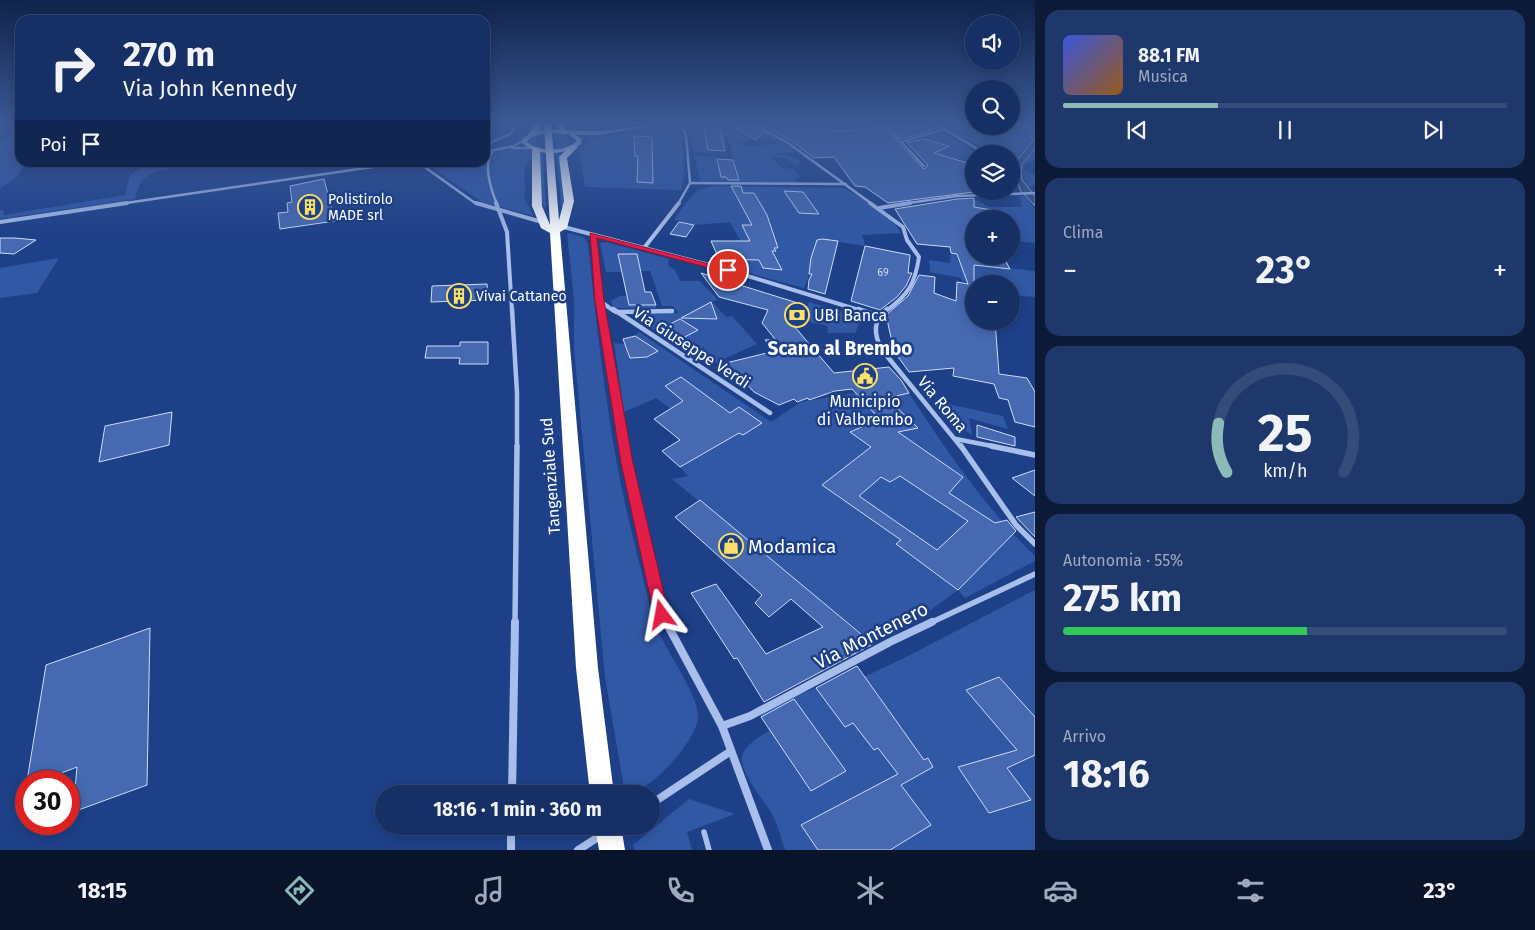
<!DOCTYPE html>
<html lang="it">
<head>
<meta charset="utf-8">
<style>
	:root { --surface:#163066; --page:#1f386c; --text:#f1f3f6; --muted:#9ea9bf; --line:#354b7a; --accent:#8bbbb9 }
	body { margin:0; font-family:"Fira Sans",sans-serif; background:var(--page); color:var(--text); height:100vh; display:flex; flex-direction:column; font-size:19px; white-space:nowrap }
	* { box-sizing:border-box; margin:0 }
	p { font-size:16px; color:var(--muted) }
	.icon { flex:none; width:28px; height:28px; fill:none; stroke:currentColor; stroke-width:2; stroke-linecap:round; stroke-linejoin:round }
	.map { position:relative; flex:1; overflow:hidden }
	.drawer { display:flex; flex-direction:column; gap:10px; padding:10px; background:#0c1a38; width:500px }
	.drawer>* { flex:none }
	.guide { position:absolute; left:15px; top:15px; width:475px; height:152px; border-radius:15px; box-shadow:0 2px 12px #0003,0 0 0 1px var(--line); background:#163066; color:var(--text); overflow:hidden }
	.fabs { position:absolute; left:965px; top:15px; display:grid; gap:10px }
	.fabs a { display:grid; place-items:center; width:55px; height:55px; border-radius:50%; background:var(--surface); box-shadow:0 2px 12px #0003,0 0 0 1px var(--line); font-size:25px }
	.speed { position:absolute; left:15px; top:770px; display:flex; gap:10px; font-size:25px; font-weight:700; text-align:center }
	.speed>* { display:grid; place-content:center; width:65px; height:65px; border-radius:50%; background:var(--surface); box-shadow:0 2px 12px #0003,0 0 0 1px var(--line); line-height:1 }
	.speed .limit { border:8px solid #d22; background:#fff; color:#111 }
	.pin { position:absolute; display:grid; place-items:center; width:42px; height:42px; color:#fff; margin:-21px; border:2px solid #fff; border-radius:50%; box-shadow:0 1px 5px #0007 }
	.me { position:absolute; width:55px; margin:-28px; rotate:347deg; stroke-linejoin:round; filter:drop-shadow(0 0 4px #0008) }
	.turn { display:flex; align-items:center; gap:18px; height:105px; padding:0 25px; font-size:22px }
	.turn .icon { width:65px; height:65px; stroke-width:2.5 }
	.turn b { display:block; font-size:35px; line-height:42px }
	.then { display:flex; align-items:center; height:48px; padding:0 25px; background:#0003; gap:10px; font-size:19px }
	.big { font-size:38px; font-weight:700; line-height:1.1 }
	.drawer .card { flex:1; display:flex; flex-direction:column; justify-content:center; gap:8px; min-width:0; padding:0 18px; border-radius:15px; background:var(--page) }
	.drawer .dial { align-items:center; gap:0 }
	.dial svg { height:130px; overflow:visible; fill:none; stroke:var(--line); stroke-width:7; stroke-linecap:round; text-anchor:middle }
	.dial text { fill:var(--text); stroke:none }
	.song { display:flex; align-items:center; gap:15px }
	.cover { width:60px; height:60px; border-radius:8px; background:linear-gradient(135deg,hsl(230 70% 55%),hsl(30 70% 35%)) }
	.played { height:5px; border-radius:2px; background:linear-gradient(90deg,var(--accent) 35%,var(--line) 35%) }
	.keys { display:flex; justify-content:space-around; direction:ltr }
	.heat { display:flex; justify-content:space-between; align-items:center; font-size:28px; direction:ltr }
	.charge { height:8px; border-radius:4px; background:linear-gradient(90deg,#34c759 55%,var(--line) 0) }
	.trip { position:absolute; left:375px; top:785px; width:285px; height:50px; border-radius:25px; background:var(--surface); box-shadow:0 2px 12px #0003,0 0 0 1px var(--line); font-weight:700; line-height:50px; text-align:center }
	.tab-bar { display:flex; height:80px; justify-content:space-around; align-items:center; background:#091329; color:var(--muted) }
	.tab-bar .icon { width:35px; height:35px }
	.tab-bar .selected { color:var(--accent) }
	.tab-bar b { font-size:22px; color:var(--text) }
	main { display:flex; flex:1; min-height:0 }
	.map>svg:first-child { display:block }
</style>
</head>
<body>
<main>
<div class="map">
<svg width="1035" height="850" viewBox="0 0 1035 850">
	<rect width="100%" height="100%" fill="#1e4088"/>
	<g fill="#3158a5" fill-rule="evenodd">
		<path d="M692,122H700H696C706,129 720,126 727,132C737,132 735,128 742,127C758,125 767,133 780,141L775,142L768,137L738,142L744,147L783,143L796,152L768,155C779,156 793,153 800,162L797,166L784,157L771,158L784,169L793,168L801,178H794L796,181L807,183L700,181L695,157L697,156L717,157L722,176L738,177L728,136L706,135L708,150L710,153L694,152L688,123Z"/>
		<path d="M885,122H922L940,129L905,140Z"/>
		<path d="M933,122H974V126H1011V122H1035V160L1027,163L1024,166L1025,170L1035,175V184L1032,187L1012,183L1011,154H990L984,148Z"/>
		<path d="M670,126L678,127C685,146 686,172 681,190L585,187L579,151L588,141L596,138Z"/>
		<path d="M20,130V162L26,163L16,177L0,189V142Z"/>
		<path d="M942,131L976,154H974V169L937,173L910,143Z"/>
		<path d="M554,133L568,136L571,143C559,153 539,151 527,143L526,138L532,135ZM541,134H555L557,148H543L536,145V137Z"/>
		<path d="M513,148L532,151L534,157C517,165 529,183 524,198L534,216L482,202L430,166L431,163L485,162V152Z"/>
		<path d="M559,154L561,155L564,207L561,206L557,155H543L546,206L544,207L541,199L540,155Z"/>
		<path d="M146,163H174L170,165V169C149,172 139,177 135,199L0,219V210L3,211L4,215L125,195L130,175L141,168Z"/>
		<path d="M715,186L842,188C857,193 895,219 901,233L861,235L864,240L865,246L822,239L817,240C812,255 811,276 804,288L715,264L719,259H744L735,241L740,240L730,222L694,225L674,220C687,203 692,188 715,186ZM784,192H803L818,213H799ZM763,224L772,244H777L779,248L772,251L782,270L763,268L742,225Z"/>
		<path d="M1019,196H1024L1035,209V243L1011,241V219H991L966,200L975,199L989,207H1022Z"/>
		<path d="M567,233L584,237L588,244C596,323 605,402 620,480C629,526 642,571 652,616C659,643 701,695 698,719C695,742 649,794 625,794L605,677L574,349V300Z"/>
		<path d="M606,242L669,259L668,265L675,270L680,281H700L718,300L712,302L726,317L732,316L757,344L708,366L657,333L633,314L678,313L673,306H662L650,271L606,272L600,243Z"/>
		<path d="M951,253L957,254L961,263L1035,271V297L1011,295V284H974L962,281L961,278L930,272L929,260L950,263Z"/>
		<path d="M59,258L37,293L0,298V268Z"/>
		<path d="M620,296H627L629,305H656V308H613L611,301Z"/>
		<path d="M809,302L862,318L855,333H828L827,326L802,320Z"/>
		<path d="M639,332L771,422L801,402L904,385C940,442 986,509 1035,556V561L965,598L958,590L910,625L873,643L672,479L688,476L680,467L719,444L656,398L624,412L614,343L625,344L630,358L647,357L657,351L635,336Z"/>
		<path d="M935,401L1003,416L1008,429L969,418L972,435L955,423L935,404Z"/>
		<path d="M1035,590V850H785C781,838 778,825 772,814C764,800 743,777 742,760C741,747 761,736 770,730L759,714L792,697L816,688L864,677L908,656Z"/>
		<path d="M689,799L735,814L687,832L692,850H635L633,845Z"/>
	</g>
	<path fill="#375086" stroke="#9bb8ed" d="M1020,122H1026L1035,129V149L1022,164L1021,171L1022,180L1035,196V206L1020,190L1012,161L1018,159L1033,141L1028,128Z"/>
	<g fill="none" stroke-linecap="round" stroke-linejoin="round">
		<path stroke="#9bb8ed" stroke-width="2.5" d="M485,145L510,134L519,122"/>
	</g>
	<g fill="#4669b1" stroke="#cddbf8" fill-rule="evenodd">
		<path d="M703,122H719L725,151L708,150Z"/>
		<path d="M771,122L769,123L789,122L824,123L830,131L858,130L852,122H873L876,126H882L924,169L927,167V164L907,143L923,139L949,146L934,153L974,165V192L888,203L865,187L855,186L834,157L814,158L790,140L758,123Z"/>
		<path d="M747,124L762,133L756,140L734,126Z"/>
		<path d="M890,126L929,127L930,131L902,139Z"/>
		<path d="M634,136L652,137L653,183L637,182L638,156H635Z"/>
		<path d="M717,159L733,160L739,180H728L726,177H721Z"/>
		<path d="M324,179L335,221L280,229L278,213L288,212L287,203L292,202L290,186Z"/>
		<path d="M731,186H741L743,193H754L767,215L778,248H774L776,251H772L782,270L763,268L759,260L719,259L711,241H750L742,225H752Z"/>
		<path d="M784,191L803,192L819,214L799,213Z"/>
		<path d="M974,198V207L1004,212L1003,219H974V256H1003L1010,269L974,265V321H995L999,374L1027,378L1035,392V427L1015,422L1008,400L999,398L994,384L953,376L954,368L909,372L894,351L886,315L908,296L919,275L935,277L934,293L956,301L957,282L968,284L957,254L951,253L950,247L917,244L895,209L957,199Z"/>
		<path d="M679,222L694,225L686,237L670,234Z"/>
		<path d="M0,238H15L36,240L14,254L0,253Z"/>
		<path d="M822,239L838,241L825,294L808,289L809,280L812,274H809L811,258L817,240Z"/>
		<path d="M865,246L910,255L908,273H912L906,286L897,297L880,310L851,301Z"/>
		<path d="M618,254H637L645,292H651L656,305H629Z"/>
		<path d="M701,273L801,304L794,326L834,373L889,367L901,380L909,393L887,398L918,428L898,432L963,477L949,493L995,523L1007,520L1016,531L958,590L896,544L901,540L822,485L871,447L850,432L864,426L856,417L875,414L852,389L835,391L809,400L808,398L797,402L794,399L779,405L754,392L743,380L739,382L729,372L733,370L726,363L775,351L765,340L775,339L762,323L768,310L719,297ZM900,476L968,521L937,550L859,496L881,477L890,482Z"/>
		<path d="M487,284L488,300L431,302L432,286Z"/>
		<path d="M711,302L717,319L681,318Z"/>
		<path d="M680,319L698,330L681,339L669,332L672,330L666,326Z"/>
		<path d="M635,336L649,345L658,351L647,357L630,358L623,339Z"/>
		<path d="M460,342H488V364H459L460,358H425L427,346H460Z"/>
		<path d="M681,377L730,413L739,407L762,423L743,435L739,433L680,467L662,451L680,440L654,419L683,401L665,386Z"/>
		<path d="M172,412L169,445L99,462L105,426Z"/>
		<path d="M977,425L1015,437V446L977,437Z"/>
		<path d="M1035,470V496L1012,478Z"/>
		<path d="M700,500L790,575L873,644L764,702L737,658L734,659L691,593L716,584L766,654L823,627L791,599L769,617L755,603L762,595L675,517Z"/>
		<path d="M1035,512V537L1016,517Z"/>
		<path d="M150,628L147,785L73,812L77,767L41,781H27L46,665Z"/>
		<path d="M857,666L924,760L928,758L933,767L901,785L931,825L890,850H818L801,825L898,774L878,748L874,750L853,723L845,727L816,688Z"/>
		<path d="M999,677L1035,717V755L1007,768L1031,800L989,813L958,767L1017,750L966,690Z"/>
		<path d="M794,699L846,771L811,791L761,717Z"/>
	</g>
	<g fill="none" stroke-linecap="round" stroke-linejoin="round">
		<path stroke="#a8beeb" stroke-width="2" d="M902,142L945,129"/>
		<path stroke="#a8beeb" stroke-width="5.5" d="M704,832L709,850"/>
		<g stroke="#a8beeb" stroke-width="2.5">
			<path d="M749,122L788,143L872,204"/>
			<path d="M882,122L924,166"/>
			<path d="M928,122L939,126L986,154"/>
			<path d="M512,148H533"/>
			<path d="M485,152L514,146L524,140"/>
			<path d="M492,152C483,165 491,190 497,204"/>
			<path d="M423,162L426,168L475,203L480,204"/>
			<path d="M690,183L846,184"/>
			<path d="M119,204L407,162"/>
			<path d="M678,204L690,183L686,135L680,122"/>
			<path d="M902,204L957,196L1035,193"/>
		</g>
		<g stroke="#a8beeb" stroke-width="4">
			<path d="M476,203L542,222"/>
			<path d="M496,203L507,232L512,311"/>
			<path d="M870,203L903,227L907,240L919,257C915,284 908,295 886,311"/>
			<path d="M879,208L910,203"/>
			<path d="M0,222L127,203"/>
			<path d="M560,226L728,270L862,311"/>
			<path d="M593,235L602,311"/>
			<path d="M644,248L679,203"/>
			<path d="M600,301L614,311"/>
		</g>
		<g stroke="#a8beeb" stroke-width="4.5">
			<path d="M512,309L517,393V447"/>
			<path d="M601,309L624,447"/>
			<path d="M613,309L770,413"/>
			<path d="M858,309L880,316"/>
			<path d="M887,309C872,321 874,335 882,350L961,447"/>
			<path d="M616,312L672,311"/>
			<path d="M956,439L997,447"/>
		</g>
		<g stroke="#a8beeb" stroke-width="5.5">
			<path d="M624,446L662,615L667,623"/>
			<path d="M961,446L1016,525L1035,544"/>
			<path d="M991,446L1035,455"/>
			<path d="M515,623L517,446"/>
			<path d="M930,623L1035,574"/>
		</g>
		<g stroke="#a8beeb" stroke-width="8">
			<path d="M666,622L722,726L768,850"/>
			<path d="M722,726L750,716L890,642L932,622"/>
			<path d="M512,794L515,622"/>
			<path d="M651,804L731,751"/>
			<path d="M511,826V850"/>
			<path d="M578,850L603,834"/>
		</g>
		<path fill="#d3dff8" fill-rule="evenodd" d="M666,122H675L599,135H575L582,139L581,144C564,156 537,157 521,142C524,136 530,133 536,131C556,128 577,132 598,131C620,130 644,125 666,122ZM551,133L568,134L576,140V142C562,152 540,153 527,142C532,134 542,134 551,133Z"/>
		<g fill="#fff" fill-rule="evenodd">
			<path d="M534,122H540L542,127L532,136L528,134L534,127Z"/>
			<path d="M544,122H551L559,220L564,201L559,157L571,145L578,147L567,158L574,201L567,228L560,232L598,668L614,794H590L576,668L550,233L541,228L532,206V149L536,147L540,149L542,206L550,225Z"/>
			<path d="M556,122H562L568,132L567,134H561Z"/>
			<path d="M595,826H621L625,850H599Z"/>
		</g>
	</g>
	<linearGradient id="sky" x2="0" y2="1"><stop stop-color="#10234b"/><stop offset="0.51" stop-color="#3b5996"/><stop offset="1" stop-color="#3b5996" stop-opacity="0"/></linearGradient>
	<rect width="1035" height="241" fill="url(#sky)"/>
	<path fill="#e11d48" stroke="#92132f" d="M590,233L732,270L728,273L597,238L604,301L633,463L669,615L667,620L662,622L656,620L654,615L621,463L595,301Z"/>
	<defs>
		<symbol id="building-ring" viewBox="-11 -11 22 22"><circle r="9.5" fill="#1e4088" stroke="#fae067" stroke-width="1.5"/><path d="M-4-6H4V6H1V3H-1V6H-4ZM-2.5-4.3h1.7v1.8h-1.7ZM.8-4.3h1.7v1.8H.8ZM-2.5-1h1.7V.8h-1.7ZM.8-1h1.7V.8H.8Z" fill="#fae067"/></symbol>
		<symbol id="bank-ring" viewBox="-11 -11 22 22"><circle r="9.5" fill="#1e4088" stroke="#fae067" stroke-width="1.5"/><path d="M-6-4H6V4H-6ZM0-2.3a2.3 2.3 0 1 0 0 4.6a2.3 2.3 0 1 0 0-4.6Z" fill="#fae067"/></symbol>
		<symbol id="civic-ring" viewBox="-11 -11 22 22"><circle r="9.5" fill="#1e4088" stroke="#fae067" stroke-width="1.5"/><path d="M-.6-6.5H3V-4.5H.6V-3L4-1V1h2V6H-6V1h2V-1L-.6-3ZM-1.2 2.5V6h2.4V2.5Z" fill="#fae067"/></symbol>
		<symbol id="shop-ring" viewBox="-11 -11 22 22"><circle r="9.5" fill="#1e4088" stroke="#fae067" stroke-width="1.5"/><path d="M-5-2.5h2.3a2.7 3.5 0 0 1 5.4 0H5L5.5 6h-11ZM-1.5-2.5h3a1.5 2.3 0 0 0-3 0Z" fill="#fae067"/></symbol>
	</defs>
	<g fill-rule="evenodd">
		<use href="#building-ring" x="296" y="193" width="28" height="28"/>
		<use href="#building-ring" x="445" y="282" width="28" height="28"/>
		<use href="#bank-ring" x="783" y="301" width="28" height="28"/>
		<use href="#civic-ring" x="851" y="362" width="28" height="28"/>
		<use href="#shop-ring" x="717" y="532" width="28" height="28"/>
	</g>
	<g text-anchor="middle" stroke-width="5" stroke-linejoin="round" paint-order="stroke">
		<g font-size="11" fill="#d1daec">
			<text x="883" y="276">69</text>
		</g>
		<g font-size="14" fill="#fff" stroke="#1e4088" text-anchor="start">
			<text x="328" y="204">Polistirolo<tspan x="328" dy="16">MADE srl</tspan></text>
			<text x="476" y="301">Vivai Cattaneo</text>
		</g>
		<g font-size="16" fill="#fff" stroke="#1e4088" text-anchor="start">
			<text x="814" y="321">UBI Banca</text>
			<text x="865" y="407" text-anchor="middle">Municipio<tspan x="865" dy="18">di Valbrembo</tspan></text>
		</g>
		<g font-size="16" fill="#fff" stroke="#1e4088">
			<text transform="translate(692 347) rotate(33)" y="6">Via Giuseppe Verdi</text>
			<text transform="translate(943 404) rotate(50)" y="6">Via Roma</text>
			<text transform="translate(550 476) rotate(-94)" y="6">Tangenziale Sud</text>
		</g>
		<g font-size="19" font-weight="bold" fill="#fff" stroke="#1e4088">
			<text x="840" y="355">Scano al Brembo</text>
		</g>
		<g font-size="19" fill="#fff" stroke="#1e4088" text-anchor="start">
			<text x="748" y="553">Modamica</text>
		</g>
		<g font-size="19" fill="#fff" stroke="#1e4088">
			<text transform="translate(871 635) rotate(-27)" y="7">Via Montenero</text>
		</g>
	</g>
</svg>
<div class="fabs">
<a><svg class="icon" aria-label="sound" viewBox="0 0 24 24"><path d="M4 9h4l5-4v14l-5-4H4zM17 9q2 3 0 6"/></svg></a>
<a><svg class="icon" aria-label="search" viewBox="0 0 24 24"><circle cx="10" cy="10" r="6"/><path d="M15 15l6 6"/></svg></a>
<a><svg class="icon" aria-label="layers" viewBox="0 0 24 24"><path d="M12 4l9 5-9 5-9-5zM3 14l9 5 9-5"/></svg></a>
<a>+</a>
<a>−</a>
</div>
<div class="speed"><div class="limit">30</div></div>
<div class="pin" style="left:728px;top:270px;background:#d93025"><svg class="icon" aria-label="arrive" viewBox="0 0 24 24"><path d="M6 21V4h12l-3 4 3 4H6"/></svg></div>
<svg class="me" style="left:662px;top:615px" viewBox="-20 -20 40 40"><path d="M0-17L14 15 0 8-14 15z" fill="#e11d48" stroke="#fff" stroke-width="4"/></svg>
<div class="trip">18:16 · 1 min · 360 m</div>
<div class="guide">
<div class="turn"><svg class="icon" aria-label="right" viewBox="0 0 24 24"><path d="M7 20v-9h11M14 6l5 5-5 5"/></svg><div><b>270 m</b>Via John Kennedy</div></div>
<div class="then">Poi<svg class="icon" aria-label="arrive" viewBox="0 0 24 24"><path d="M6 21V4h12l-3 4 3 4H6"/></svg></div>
</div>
</div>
<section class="drawer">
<div class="card">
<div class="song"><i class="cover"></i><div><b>88.1 FM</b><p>Musica</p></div></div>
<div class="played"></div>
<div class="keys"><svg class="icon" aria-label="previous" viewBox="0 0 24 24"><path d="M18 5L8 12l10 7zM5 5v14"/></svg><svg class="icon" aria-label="pause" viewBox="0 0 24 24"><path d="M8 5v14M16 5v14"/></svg><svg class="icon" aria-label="next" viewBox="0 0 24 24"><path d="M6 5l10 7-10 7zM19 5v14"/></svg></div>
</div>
<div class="card"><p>Clima</p>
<div class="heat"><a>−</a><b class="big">23°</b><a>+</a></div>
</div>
<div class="card dial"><svg viewBox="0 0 100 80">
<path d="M14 69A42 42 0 1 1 86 69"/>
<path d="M14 69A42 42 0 0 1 9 39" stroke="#8bbbb9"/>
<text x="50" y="56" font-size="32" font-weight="700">25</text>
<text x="50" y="72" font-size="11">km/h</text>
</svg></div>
<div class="card"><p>Autonomia · 55%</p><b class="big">275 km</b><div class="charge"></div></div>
<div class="card"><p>Arrivo</p><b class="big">18:16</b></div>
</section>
</main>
<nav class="tab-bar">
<b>18:15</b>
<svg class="icon selected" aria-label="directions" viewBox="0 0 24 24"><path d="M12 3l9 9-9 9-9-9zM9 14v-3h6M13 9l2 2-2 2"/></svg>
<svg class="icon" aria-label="music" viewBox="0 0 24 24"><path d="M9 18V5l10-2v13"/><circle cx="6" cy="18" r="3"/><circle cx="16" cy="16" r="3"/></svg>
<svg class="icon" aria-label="phone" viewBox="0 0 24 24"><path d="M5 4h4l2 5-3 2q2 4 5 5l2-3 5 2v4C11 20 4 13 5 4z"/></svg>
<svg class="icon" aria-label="climate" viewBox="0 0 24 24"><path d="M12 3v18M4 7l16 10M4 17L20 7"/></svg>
<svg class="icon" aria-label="car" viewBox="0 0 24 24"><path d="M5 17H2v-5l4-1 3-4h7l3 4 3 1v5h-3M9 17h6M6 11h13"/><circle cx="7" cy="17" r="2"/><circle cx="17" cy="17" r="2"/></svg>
<svg class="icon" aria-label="filters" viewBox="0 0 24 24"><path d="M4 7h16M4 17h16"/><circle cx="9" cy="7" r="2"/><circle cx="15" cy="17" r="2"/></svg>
<b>23°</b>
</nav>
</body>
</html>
